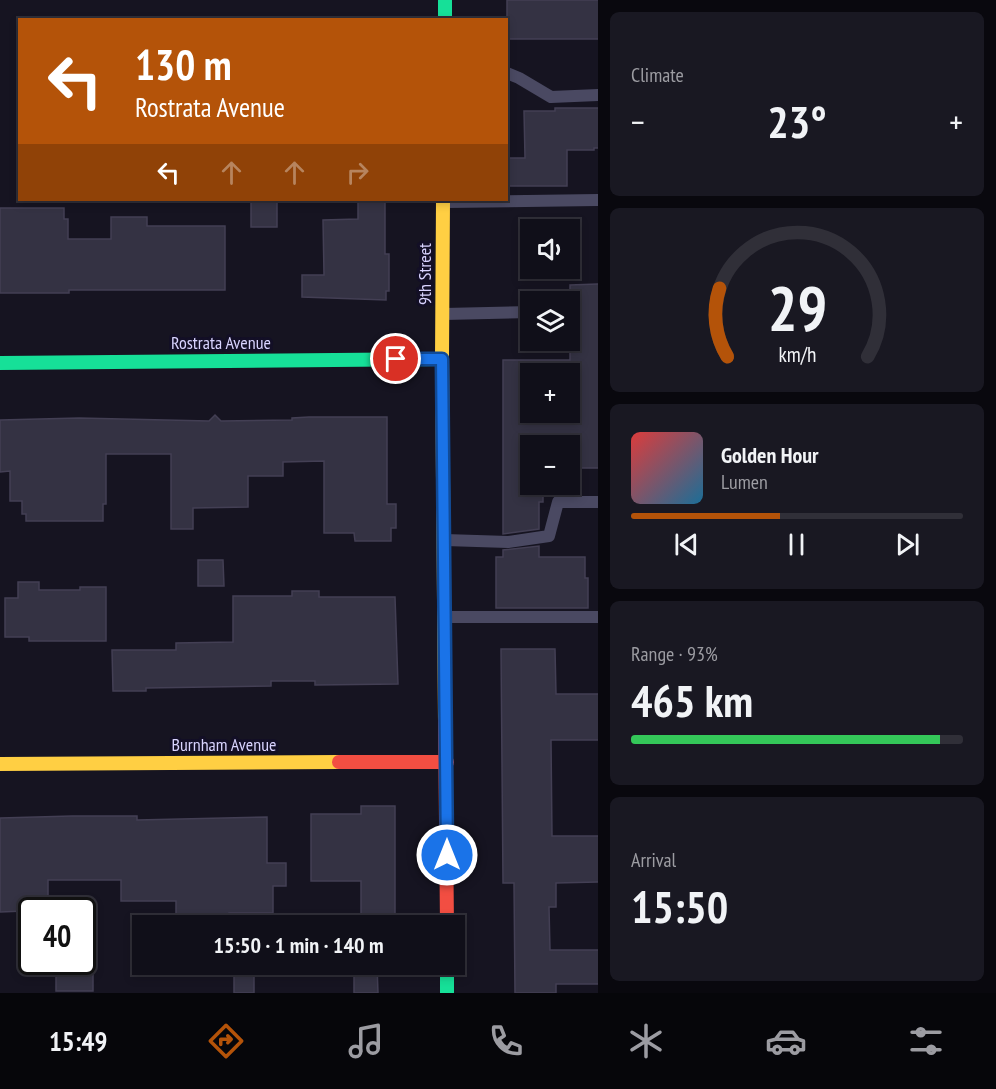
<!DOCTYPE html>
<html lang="en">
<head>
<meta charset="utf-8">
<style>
	:root { --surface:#100f19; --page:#191822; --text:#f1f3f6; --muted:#9c9ca2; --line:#302f38; --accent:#b45309 }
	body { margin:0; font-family:"PT Sans Narrow",sans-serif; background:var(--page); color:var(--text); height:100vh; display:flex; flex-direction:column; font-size:22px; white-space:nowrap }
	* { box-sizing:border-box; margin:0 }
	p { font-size:20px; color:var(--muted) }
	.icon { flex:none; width:33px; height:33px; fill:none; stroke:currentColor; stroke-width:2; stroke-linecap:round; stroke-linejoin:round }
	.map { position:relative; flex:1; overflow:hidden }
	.side { display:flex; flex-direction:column; gap:12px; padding:12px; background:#09080e; width:398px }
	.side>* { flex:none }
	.hud { position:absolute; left:18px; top:18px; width:490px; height:183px; border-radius:0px; box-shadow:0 3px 9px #0003,0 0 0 2px var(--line); background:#b45309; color:#fff; overflow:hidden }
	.controls { position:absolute; left:520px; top:219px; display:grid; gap:12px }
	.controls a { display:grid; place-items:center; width:60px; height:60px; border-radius:0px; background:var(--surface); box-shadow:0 3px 9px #0003,0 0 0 2px var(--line); font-size:30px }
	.speed { position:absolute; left:18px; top:897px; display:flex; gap:12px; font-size:30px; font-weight:700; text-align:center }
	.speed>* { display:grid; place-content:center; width:78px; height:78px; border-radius:50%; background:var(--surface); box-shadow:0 3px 9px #0003,0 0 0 2px var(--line); line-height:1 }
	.speed .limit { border:3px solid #111; border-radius:9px; background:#fff; color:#111 }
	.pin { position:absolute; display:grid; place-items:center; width:51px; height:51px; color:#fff; margin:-26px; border:3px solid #fff; border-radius:50%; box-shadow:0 2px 6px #0007 }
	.me { position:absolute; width:66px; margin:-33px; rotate:0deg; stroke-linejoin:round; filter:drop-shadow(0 0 4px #0008) }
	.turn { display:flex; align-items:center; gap:21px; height:126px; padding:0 18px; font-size:27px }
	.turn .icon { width:78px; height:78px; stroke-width:2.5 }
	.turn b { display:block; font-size:42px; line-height:51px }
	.lanes { display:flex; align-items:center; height:57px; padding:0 18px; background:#0003; justify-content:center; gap:30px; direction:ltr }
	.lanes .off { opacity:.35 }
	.big { font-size:45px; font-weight:700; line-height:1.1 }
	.side .widget { flex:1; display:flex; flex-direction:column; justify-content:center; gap:9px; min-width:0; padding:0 21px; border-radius:9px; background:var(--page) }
	.side .dial { align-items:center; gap:0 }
	.dial svg { height:156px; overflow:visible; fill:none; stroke:var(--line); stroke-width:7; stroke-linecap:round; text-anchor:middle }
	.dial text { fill:var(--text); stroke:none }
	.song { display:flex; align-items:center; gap:18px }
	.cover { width:72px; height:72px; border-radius:9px; background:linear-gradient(135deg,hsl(0 70% 55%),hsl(200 70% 35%)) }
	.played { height:6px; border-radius:3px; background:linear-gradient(90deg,var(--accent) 45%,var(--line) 45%) }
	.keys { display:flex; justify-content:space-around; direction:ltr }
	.heat { display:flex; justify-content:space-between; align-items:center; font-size:33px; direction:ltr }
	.charge { height:9px; border-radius:4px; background:linear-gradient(90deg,#34c759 93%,var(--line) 0) }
	.trip { position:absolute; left:132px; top:915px; width:333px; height:60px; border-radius:0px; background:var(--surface); box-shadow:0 3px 9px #0003,0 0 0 2px var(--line); font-weight:700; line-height:60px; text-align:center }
	.tab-bar { display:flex; height:96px; justify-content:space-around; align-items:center; background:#06060a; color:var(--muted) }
	.tab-bar .icon { width:42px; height:42px }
	.tab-bar .active { color:var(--accent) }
	.tab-bar b { font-size:27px; color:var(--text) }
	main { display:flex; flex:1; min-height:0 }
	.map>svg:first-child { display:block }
</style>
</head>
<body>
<main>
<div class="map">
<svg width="599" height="993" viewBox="0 0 599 993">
	<rect width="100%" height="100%" fill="#161421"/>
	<g fill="#343243" stroke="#433f54" stroke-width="1.5" fill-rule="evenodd">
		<rect x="507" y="0" width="92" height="39"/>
		<path d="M555,108H599V148H594V150H567V186H507V158H525L524,111H555Z"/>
		<rect x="251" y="200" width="26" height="27"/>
		<path d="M358,200H385V254H389V291H386V300L302,297V275H324L323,220L358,219Z"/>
		<path d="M0,208H64V219H68V239H111V217H147V226H225V290H69V293H0Z"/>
		<path d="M599,284V468H570V446H531V484H543V502H539V529L503,534V360H570V285ZM531,374H570V412H531Z"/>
		<path d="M215,415L221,421L292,420V418L309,417H387V504H396V528H391V541H355L354,533H324V461L283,462V476H248V507L193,508V529H171V454H106V504H103V521H26V514H22V501H10V471L0,472V420L79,418L209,421Z"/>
		<path d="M539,546V557H585V578H588V608H496V557H503V550Z"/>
		<path d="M198,560H223L224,586H198Z"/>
		<path d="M18,582H39V590H80V587H106V641H29V637H5V598H18Z"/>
		<path d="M292,591H319V597H395L398,684L315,685V681H271V686L146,688V691H113L112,650H176V643L233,642V596H292Z"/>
		<path d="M501,649H555L556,694H599V740H551L552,836H599V882L556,883V907H549L550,950H599V984H556V993H515L514,883H503Z"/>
		<path d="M361,806H395V926H361V881H311V814H361Z"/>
		<path d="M72,816H137V820L267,817V863H286V886H273V913H229V926H191V920H176V901H121V880H48V910L0,912V818Z"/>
		<rect x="56" y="962" width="37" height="29"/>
		<rect x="234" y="964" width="20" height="29"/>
		<path d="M354,964H377L378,993H354Z"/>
	</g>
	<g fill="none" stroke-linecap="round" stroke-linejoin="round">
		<g stroke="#4a4962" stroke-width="12">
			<path d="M507,73L519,78L551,97L599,95"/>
			<path d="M444,202L599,200"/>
			<path d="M444,314L531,312"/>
			<path d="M445,540L508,542L549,536L558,502H599"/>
			<path d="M447,617H599"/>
		</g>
		<g stroke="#16e098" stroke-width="14">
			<path d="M445,0V20"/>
			<path d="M0,363L442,359"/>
			<path d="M447,964V993"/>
		</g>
		<g stroke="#ffcf43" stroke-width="14">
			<path d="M443,200L442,359L445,720"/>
			<path d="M0,764L339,762"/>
		</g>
		<g stroke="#f24e42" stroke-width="14">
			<path d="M445,720L447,926"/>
			<path d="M339,762H447"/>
		</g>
	</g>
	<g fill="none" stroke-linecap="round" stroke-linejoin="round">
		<defs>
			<path id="route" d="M396,359H442L447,855"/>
		</defs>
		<use href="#route" stroke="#114b97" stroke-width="15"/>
		<use href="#route" stroke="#1a73e8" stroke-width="10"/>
	</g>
	<g text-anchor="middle" stroke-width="6" stroke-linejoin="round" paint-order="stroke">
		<g font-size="18" fill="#d9d4ff" stroke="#130f26">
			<text transform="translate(425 274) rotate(-90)" y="6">9th Street</text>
			<text x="221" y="349">Rostrata Avenue</text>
			<text x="224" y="751">Burnham Avenue</text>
		</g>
	</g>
</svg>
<div class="controls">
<a><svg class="icon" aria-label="sound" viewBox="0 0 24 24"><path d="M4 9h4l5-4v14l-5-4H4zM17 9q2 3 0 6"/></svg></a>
<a><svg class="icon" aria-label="layers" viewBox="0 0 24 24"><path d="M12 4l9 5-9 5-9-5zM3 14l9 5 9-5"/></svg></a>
<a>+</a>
<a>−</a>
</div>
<div class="speed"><div class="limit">40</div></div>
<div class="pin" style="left:396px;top:359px;background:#d93025"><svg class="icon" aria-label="arrive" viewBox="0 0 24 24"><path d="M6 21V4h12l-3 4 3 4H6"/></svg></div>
<svg class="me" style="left:447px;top:855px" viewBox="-20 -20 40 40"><circle r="17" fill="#1a73e8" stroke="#fff" stroke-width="3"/><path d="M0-11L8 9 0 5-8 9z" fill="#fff"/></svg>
<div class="trip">15:50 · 1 min · 140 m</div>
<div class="hud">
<div class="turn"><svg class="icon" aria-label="left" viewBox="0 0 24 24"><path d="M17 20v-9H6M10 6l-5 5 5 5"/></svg><div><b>130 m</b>Rostrata Avenue</div></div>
<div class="lanes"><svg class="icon" aria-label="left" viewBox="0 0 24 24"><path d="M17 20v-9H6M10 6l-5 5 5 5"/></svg><svg class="icon off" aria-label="ahead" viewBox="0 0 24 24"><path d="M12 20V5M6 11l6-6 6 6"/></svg><svg class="icon off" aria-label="ahead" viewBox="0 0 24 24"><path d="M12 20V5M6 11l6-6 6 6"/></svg><svg class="icon off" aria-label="right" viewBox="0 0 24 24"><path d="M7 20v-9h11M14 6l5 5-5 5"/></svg></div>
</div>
</div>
<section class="side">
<div class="widget"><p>Climate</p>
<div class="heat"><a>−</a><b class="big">23°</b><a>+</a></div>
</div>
<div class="widget dial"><svg viewBox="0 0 100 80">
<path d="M14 69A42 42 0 1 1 86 69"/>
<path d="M14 69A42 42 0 0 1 10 34" stroke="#b45309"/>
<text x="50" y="56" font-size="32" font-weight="700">29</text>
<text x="50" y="72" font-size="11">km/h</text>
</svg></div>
<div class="widget">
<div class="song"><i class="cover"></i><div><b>Golden Hour</b><p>Lumen</p></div></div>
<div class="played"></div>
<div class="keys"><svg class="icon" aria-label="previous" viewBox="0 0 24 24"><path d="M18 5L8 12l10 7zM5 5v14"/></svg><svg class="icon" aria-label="pause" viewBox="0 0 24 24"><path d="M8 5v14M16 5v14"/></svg><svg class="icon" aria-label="next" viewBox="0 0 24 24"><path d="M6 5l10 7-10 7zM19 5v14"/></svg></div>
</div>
<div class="widget"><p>Range · 93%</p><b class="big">465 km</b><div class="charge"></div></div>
<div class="widget"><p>Arrival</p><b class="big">15:50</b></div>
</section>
</main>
<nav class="tab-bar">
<b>15:49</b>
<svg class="icon active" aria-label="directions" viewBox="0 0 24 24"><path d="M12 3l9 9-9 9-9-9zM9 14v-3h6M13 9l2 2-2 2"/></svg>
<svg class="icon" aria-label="music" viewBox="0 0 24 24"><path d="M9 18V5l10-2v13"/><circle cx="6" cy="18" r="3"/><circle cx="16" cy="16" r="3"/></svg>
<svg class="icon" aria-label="phone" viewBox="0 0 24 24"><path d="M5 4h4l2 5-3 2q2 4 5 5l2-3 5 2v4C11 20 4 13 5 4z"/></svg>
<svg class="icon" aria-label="climate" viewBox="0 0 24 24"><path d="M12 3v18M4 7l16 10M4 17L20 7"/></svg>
<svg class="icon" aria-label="car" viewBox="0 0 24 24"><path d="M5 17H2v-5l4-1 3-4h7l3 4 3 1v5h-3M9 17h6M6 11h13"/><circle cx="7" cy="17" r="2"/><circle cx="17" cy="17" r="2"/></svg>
<svg class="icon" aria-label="filters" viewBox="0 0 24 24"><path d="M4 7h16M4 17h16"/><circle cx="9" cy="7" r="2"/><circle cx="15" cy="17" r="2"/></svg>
</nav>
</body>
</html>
